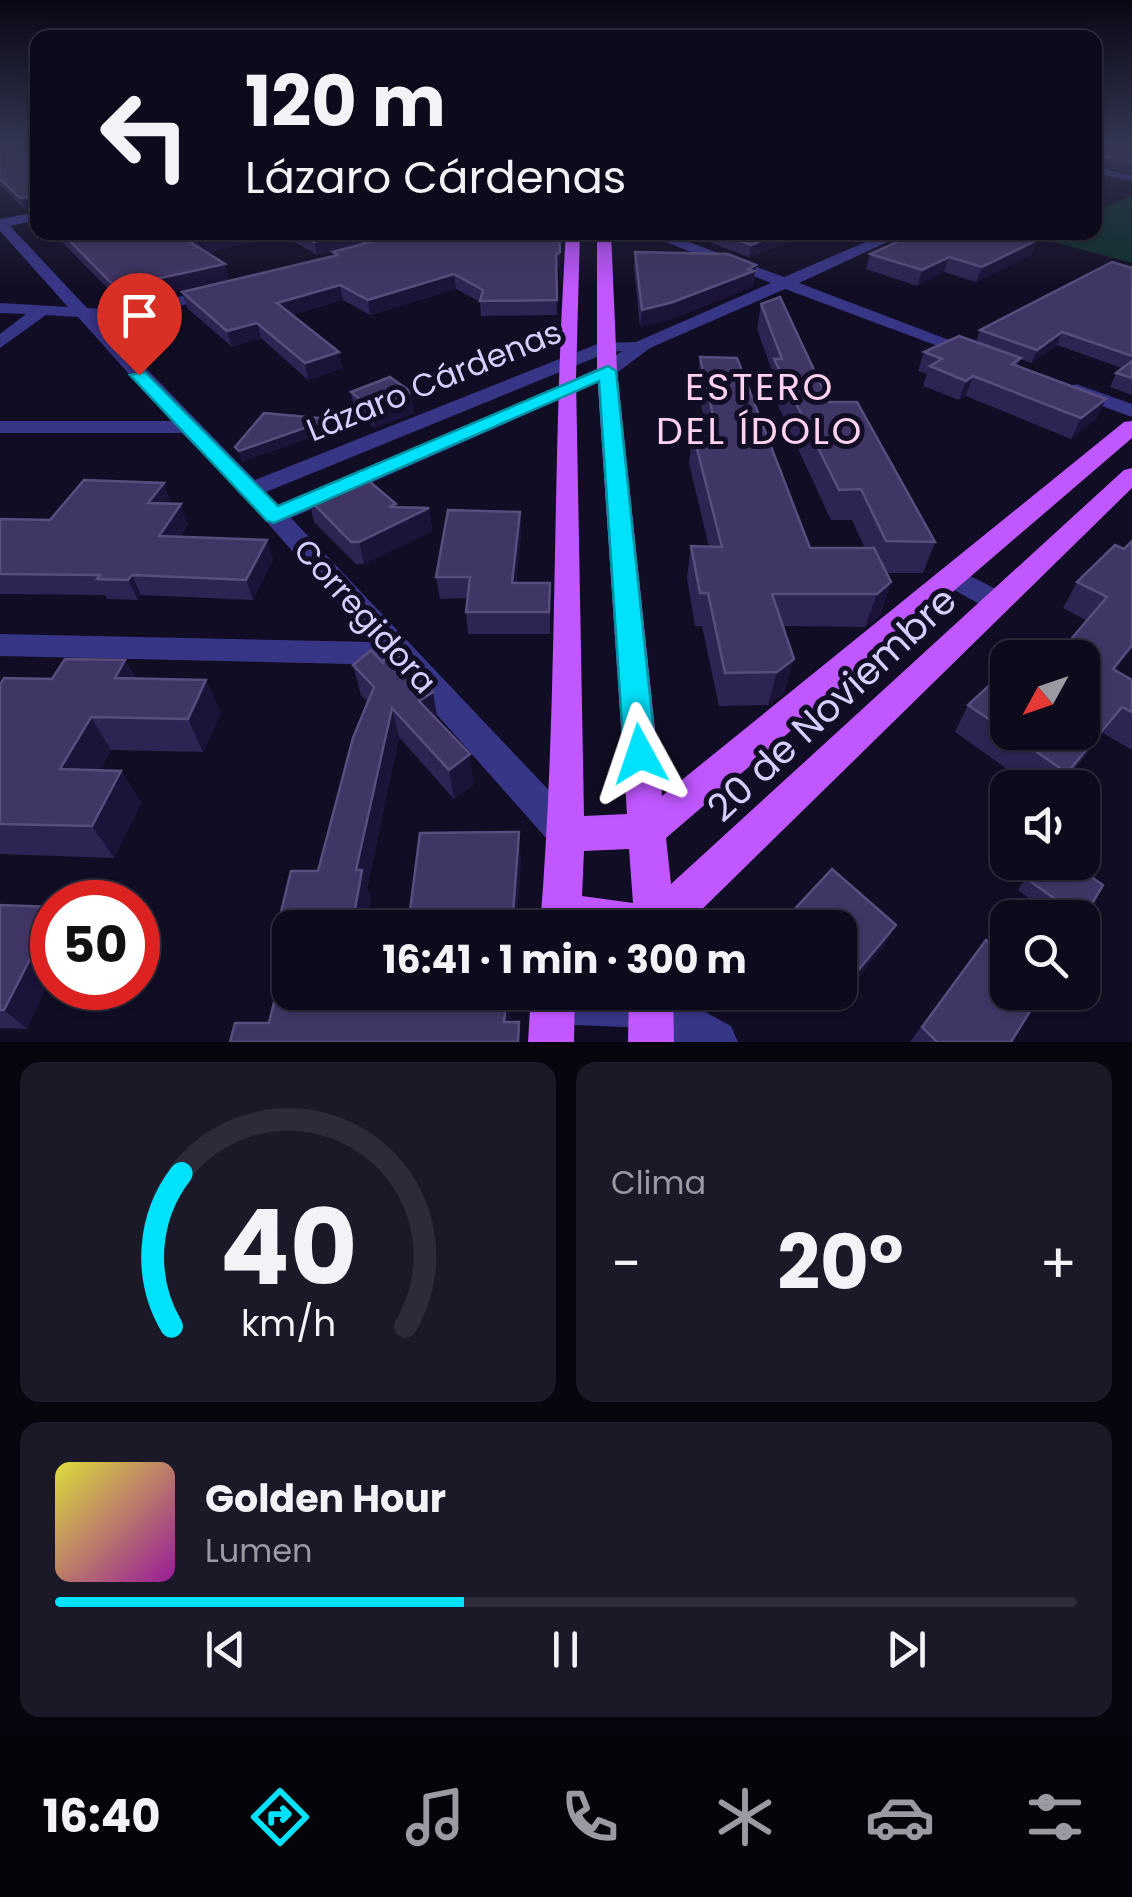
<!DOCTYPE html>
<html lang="es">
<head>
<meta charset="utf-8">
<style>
	:root { --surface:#0d0a1b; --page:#1b1828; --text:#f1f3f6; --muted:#9a9aa3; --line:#2d2b3a; --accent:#00e2fb }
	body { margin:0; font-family:Poppins,sans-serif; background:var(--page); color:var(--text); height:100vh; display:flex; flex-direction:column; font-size:38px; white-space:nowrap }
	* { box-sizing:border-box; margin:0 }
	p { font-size:32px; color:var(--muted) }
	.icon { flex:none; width:55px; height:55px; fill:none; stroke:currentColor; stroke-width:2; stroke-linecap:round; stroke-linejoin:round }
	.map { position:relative; height:1042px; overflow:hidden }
	.details { display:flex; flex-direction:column; gap:20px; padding:20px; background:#07060f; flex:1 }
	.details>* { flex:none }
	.guide { position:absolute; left:30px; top:30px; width:1072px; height:210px; border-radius:20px; box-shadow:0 2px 8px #0004,0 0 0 2px var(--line); background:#0d0a1b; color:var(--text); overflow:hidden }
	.needle { width:65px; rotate:230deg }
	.fabs { position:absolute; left:990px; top:640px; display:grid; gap:20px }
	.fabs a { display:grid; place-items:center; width:110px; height:110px; border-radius:20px; background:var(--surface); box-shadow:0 2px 8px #0004,0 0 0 2px var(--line); font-size:50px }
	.speed { position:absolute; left:30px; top:880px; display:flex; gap:20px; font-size:50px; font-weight:700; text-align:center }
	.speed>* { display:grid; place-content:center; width:130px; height:130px; border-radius:50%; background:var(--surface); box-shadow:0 2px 8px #0004,0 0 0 2px var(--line); line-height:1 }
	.speed .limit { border:15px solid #d22; background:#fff; color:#111 }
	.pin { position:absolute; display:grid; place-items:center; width:85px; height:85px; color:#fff; margin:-102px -42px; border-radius:50% 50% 50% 0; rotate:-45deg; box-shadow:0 0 10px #0007 }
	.pin .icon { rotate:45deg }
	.me { position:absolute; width:110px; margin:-55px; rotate:355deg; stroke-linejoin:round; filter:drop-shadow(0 0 8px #0008) }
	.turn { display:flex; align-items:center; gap:35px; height:210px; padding:0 50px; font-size:45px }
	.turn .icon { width:130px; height:130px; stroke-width:2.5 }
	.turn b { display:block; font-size:70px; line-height:85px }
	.big { font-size:75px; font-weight:700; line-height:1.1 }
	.details .card { flex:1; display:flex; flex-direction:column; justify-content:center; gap:15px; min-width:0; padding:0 35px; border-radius:20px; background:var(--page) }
	.details .dial { align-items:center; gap:0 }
	.dial svg { height:260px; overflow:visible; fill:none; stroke:var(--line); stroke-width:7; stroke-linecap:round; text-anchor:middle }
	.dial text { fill:var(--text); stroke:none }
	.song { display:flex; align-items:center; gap:30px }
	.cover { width:120px; height:120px; border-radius:15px; background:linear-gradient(135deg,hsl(60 70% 55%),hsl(300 70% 35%)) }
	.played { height:10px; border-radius:5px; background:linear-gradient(90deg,var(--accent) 40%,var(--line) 40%) }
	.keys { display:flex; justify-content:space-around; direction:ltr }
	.heat { display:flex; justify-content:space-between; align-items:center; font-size:55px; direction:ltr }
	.details .tiles { flex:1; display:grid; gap:20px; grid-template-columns:1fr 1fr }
	.card:last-child { grid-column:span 2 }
	.trip { position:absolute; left:272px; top:910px; width:585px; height:100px; border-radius:20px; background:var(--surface); box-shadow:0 2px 8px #0004,0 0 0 2px var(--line); font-weight:700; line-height:100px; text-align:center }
	.menu { display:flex; height:160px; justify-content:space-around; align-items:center; background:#05040b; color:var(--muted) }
	.menu .icon { width:70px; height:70px }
	.menu .on { color:var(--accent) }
	.menu b { font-size:45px; color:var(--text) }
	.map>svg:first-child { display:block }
</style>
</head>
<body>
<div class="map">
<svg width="1132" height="1042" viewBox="0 0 1132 1042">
	<rect width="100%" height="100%" fill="#110d24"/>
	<path fill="#0f2f2d" d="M1132,195V263L1039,238L1051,233L1095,232V212Z"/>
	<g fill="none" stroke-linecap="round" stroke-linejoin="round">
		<g fill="#373586" fill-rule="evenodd">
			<path d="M1095,167L1132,175V181L1095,173Z"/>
			<path d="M38,212V220L10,226L87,308L111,309L221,289V295L161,311L97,318L255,480L600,343L636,342L771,283L640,232H661L784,277L889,232H909L799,283L986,354L977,360L970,358L785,289L650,348L614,375L573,394L291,518L579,822L585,834L579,846L566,851L553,846L393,665L0,656V634L372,642L243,495L182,433H0V421H171L78,317L46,315L0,348V334L26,314L0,313V303L68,307L0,231V219ZM622,351L600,367L559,386L278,505L266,492L609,352Z"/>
			<path d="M1076,384L1132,404V417L1069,394L1066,390Z"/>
			<path d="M952,567L1008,595L1012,602L1008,609H988L942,583L938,576L942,569Z"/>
			<path d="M535,992H669L731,1026L738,1042H671L646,1028L553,1024L538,1017L531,1002Z"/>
		</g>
		<g fill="#c057ff" fill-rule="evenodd">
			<path d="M566,232H580L576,378L584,816L627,814L597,371V232H611L617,371L662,796L1124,422L1132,421V438L666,838L671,884L1124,470L1132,468V488L683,928L540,927C559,696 551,464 566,232ZM629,849L633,903L582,896L584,851Z"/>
			<path d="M531,992H575L574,1042H528Z"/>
			<path d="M629,992H673L674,1042H628Z"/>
		</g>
	</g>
	<g fill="#2e2453">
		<path d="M0,141H23L0,145L38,144V222L33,210H26L0,185Z"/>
		<path d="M1095,141H1106L1096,144V148L1132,141V173L1095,165Z"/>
		<path d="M46,232H403L317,255L281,234L207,253L229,279L122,303L60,240L54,241Z"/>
		<path d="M683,232H812L749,257Z"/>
		<path d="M1037,240L1031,255L976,282L944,272L917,286L866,269L870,254Z"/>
		<path d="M333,252L560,266L556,269L557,315L481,316L480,302L456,289L370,315L343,300L292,315L339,352L342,368L308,380L261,338L232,347L187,308L182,292L334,256Z"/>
		<path d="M635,252L756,265L754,280L752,287L672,319L640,327L634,268Z"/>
		<path d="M1132,268V395L1110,387L1116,373L1122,368L1057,345L1031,363L1020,359L1017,366L1106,399L1096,419L1071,439L966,396L959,400L923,386L927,374L918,371L924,352L976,342L980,330Z"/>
		<path d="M761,304L829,402L935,542L923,573H887L891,582L880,615L865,627L783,626L785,692L768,705L719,706L702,626H695L687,578L691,546L709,547L689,463L693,433H707L697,385L700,357L810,548H865L852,520H831L769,386L772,371L757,329Z"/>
		<path d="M351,392L414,413L375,428L355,412Z"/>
		<path d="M309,499L396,504V507L429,508L432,531L364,564H356L314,522Z"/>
		<path d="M171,502L170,504L188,524L180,537L267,540L273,560L253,600L141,595L138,600L107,599L105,595L0,594V519L50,520Z"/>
		<path d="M520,512L521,533L516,583H550V634H468L466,612L468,598L440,599L436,577Z"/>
		<path d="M1132,541V649L1115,670L1132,680V750L1103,733L1059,788H1034L955,732L968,705L1008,732L1087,621L1063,608L1077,582L1124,549Z"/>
		<path d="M125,660L135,678L221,713L203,752L111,750L100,770L121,771L141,803L114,858L0,854V685L52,679Z"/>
		<path d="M353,665L438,720L474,784L454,799L399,737L367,888L371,898L366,926H408L521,860L516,928H290L380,992L378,1000H418L419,992H511L509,1022L269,1023L283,964L273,945L318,871L368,702L361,695Z"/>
		<path d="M1035,862H1070L1103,885L1082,920V918H1056L1018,890Z"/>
		<path d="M0,905L27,1029L0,1028Z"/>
		<path d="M896,925L884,946L831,1011L812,992H840V928Z"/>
		<path d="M986,940L1011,1042H910Z"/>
	</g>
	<g fill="#1b1338">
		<path d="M0,141H23L0,145Z"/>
		<path d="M35,197L38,209L26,210L20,198Z"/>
		<path d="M51,232H57L60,240L54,241Z"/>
		<path d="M230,232H281V234L194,256L190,242Z"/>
		<path d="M349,232H403L317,255L314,242Z"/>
		<path d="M784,232H812L749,257L751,245Z"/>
		<path d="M1037,240L1031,255L976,282L982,267Z"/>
		<path d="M560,252V266L556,269V255Z"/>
		<path d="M949,257L944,272L917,286L922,270Z"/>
		<path d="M225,264L229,279L122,303L116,288Z"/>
		<path d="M756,265L752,287L672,319L640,327L642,310Z"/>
		<path d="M454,274L456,289L370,315L368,300Z"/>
		<path d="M340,285L343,300L280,319L277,303Z"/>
		<path d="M257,323L261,338L232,347L227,331Z"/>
		<path d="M1062,332L1057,345L1031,363L1037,350Z"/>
		<path d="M339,352L342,368L308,380L305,363Z"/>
		<path d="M973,376L966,396L959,400L966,381Z"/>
		<path d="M411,392L414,413L375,428L371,408Z"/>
		<path d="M1106,399L1096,419L1071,439L1081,418Z"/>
		<path d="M330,419L333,430L242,462L239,451Z"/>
		<path d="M164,483L171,502L156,522L148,503Z"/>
		<path d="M181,504L188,524L167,556L159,536Z"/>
		<path d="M396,504L399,523L429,508L432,531L364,564L359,542L389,507Z"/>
		<path d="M520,512L521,533L514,604L512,583Z"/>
		<path d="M267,540L273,560L253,600L246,580Z"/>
		<path d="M132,575L141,595L138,600L128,580Z"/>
		<path d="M891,582L880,615L865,627L877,594Z"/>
		<path d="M1132,645V649L1096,696L1113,669Z"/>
		<path d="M794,659L785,692L768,705L777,672Z"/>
		<path d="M125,660L142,693L115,678Z"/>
		<path d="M206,680L221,713L203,752L188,719Z"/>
		<path d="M433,692L438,722L419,701Z"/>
		<path d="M1122,707L1103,733L1057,788L1067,773Z"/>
		<path d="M392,708L399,737L367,888L371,898L366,928H352L356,870Z"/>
		<path d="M91,717L111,750L83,802L60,769Z"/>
		<path d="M470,754L474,784L454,799L449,770Z"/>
		<path d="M121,771L141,803L114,858L92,826Z"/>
		<path d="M519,832L521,860L516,928H512Z"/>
		<path d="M52,916V976L27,1029L4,1010Z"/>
		<path d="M896,925L884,946L831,1011L841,991Z"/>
		<path d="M366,992H380L375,1026L365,1001Z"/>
		<path d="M507,992H511L508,1042L504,1022Z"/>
	</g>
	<g fill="#403665" stroke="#574e7e" stroke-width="2.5">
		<path d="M34,141L38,144V216L33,211L35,197L20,198L0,179V145Z"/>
		<path d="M1095,141L1096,148L1115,141H1132V162L1095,155Z"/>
		<path d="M61,232H230L190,242L225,264L116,288Z"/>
		<path d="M298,232H349L314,242Z"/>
		<path d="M406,232H559L560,252L556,255L557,300L480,301L483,290L454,274L368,300L340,285L277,303L339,352L305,363L257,323L227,331L182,292L338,255L333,252Z"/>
		<path d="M716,232H784L751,245Z"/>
		<path d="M919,232H1009L1037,240L982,267L949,257L922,270L870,254Z"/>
		<path d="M635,252L728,254L756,265L748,269L754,271L673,302L642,310Z"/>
		<path d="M1112,262L1132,268V356L1062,332L1037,350L980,330Z"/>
		<path d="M780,297L829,402H857L935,542L886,541L861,489L839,490L774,359H782L761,304Z"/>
		<path d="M959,336L1021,358L1012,364L1106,399L1081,418L973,376L966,381L930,366L942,359L924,352Z"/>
		<path d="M700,357L737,358L810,548H874L891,582L877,594H772L794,659L777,672L725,673L708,593H700L691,546L722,547L693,433H717Z"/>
		<path d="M1132,361V378L1116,373Z"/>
		<path d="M390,377L411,392L371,408L351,392Z"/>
		<path d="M264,413L330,419L239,451L235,447Z"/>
		<path d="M363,476L396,504L389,507L429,508L359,542H351L309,499Z"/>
		<path d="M84,480L164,483L148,503L181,504L159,536L267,540L246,580L132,575L128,580L97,579L100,575L0,574V519L50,520Z"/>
		<path d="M448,510L520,512L512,583H550L549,612H466L470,577H436Z"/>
		<path d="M1132,541V645L1113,669L1132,680V712L1122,707L1067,773L1008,732H1082V658H1055L1107,597L1077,582L1115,545L1124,549Z"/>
		<path d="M389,647L393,648L433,692L419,701L470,754L449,770L392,708L356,870H362L352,926H408L420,833L519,832L512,928H290V992H366L365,1001L418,1000L419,992H507L504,1022H519L518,1042H230L235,1023H269L288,944L273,945L291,871H318L353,738L374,687L353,665L371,650L383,663Z"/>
		<path d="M65,659L125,660L115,678L206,680L188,719L91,717L60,769L121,771L92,826L0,824V685L4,678L52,679Z"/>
		<path d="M1008,668V732L968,705Z"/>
		<path d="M1037,862H1070L1103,885L1083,919L1027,879Z"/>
		<path d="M832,869L896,925L841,991L840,990V928H777Z"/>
		<path d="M0,905L52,907V916L4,1010H0Z"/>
		<path d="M986,940L1008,958V992H1042L1011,1042H937L922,1027Z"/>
	</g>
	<linearGradient id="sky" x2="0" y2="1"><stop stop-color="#090714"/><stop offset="0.49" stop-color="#323550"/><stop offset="1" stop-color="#323550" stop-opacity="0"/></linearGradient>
	<rect width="1132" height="287" fill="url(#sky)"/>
	<path fill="#00e2fb" stroke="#0093a3" stroke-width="2.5" d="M608,366L616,371L656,754L651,763L640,767L629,763L624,754L599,381L274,523L267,521L130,375L145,372L278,506Z"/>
	<g text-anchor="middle" stroke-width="10" stroke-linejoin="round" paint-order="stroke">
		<g font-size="32" fill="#d5d0ff" stroke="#110d24">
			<text transform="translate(434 381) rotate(-22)" y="11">Lázaro Cárdenas</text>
			<text transform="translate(365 616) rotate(48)" y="11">Corregidora</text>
		</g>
		<g font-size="38" letter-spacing="2.5" fill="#ffd2ef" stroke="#110d24">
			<text x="760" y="400">ESTERO<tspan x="760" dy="44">DEL ÍDOLO</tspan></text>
		</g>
		<g font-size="38" fill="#d5d0ff" stroke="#110d24">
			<text transform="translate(832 704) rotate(-43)" y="13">20 de Noviembre</text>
		</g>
	</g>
</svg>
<div class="fabs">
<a><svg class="needle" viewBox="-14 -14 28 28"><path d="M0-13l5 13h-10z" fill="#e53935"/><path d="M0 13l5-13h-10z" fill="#9a9aa3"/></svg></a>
<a><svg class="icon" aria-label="sound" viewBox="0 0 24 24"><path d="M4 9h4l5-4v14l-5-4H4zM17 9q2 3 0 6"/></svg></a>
<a><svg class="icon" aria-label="search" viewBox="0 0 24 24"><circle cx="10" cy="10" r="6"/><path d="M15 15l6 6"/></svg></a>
</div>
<div class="speed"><div class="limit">50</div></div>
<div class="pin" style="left:139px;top:375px;background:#d93025"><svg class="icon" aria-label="arrive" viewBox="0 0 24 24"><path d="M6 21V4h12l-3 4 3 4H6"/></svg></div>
<svg class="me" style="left:640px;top:754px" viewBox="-20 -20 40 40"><path d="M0-17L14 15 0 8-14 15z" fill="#00e2fb" stroke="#fff" stroke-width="4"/></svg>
<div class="trip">16:41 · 1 min · 300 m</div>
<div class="guide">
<div class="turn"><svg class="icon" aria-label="left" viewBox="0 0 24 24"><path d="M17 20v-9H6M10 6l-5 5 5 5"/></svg><div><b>120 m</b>Lázaro Cárdenas</div></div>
</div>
</div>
<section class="details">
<div class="tiles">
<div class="card dial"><svg viewBox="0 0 100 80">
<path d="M14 69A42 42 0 1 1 86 69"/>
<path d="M14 69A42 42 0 0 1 17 22" stroke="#00e2fb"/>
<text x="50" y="56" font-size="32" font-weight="700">40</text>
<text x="50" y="72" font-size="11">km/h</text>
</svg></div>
<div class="card"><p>Clima</p>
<div class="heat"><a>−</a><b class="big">20°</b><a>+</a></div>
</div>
<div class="card">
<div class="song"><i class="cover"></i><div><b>Golden Hour</b><p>Lumen</p></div></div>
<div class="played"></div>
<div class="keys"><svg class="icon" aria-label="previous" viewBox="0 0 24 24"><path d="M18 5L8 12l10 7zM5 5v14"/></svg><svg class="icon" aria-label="pause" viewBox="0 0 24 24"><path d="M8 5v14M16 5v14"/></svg><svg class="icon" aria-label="next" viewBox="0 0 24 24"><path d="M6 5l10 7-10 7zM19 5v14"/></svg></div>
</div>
</div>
</section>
<nav class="menu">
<b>16:40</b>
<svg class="icon on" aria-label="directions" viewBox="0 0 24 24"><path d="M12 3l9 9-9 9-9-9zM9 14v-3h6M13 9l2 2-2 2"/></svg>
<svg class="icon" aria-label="music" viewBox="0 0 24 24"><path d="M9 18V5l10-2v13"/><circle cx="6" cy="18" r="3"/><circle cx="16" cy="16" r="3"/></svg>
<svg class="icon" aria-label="phone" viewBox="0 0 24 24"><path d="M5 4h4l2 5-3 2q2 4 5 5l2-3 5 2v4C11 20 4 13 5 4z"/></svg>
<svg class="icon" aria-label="climate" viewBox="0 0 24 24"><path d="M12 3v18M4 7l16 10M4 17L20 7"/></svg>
<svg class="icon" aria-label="car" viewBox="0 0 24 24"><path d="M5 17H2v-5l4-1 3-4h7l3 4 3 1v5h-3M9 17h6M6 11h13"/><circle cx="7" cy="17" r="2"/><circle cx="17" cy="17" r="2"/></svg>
<svg class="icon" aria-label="filters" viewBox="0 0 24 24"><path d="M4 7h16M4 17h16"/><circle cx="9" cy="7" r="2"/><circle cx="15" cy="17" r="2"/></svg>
</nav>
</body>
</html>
